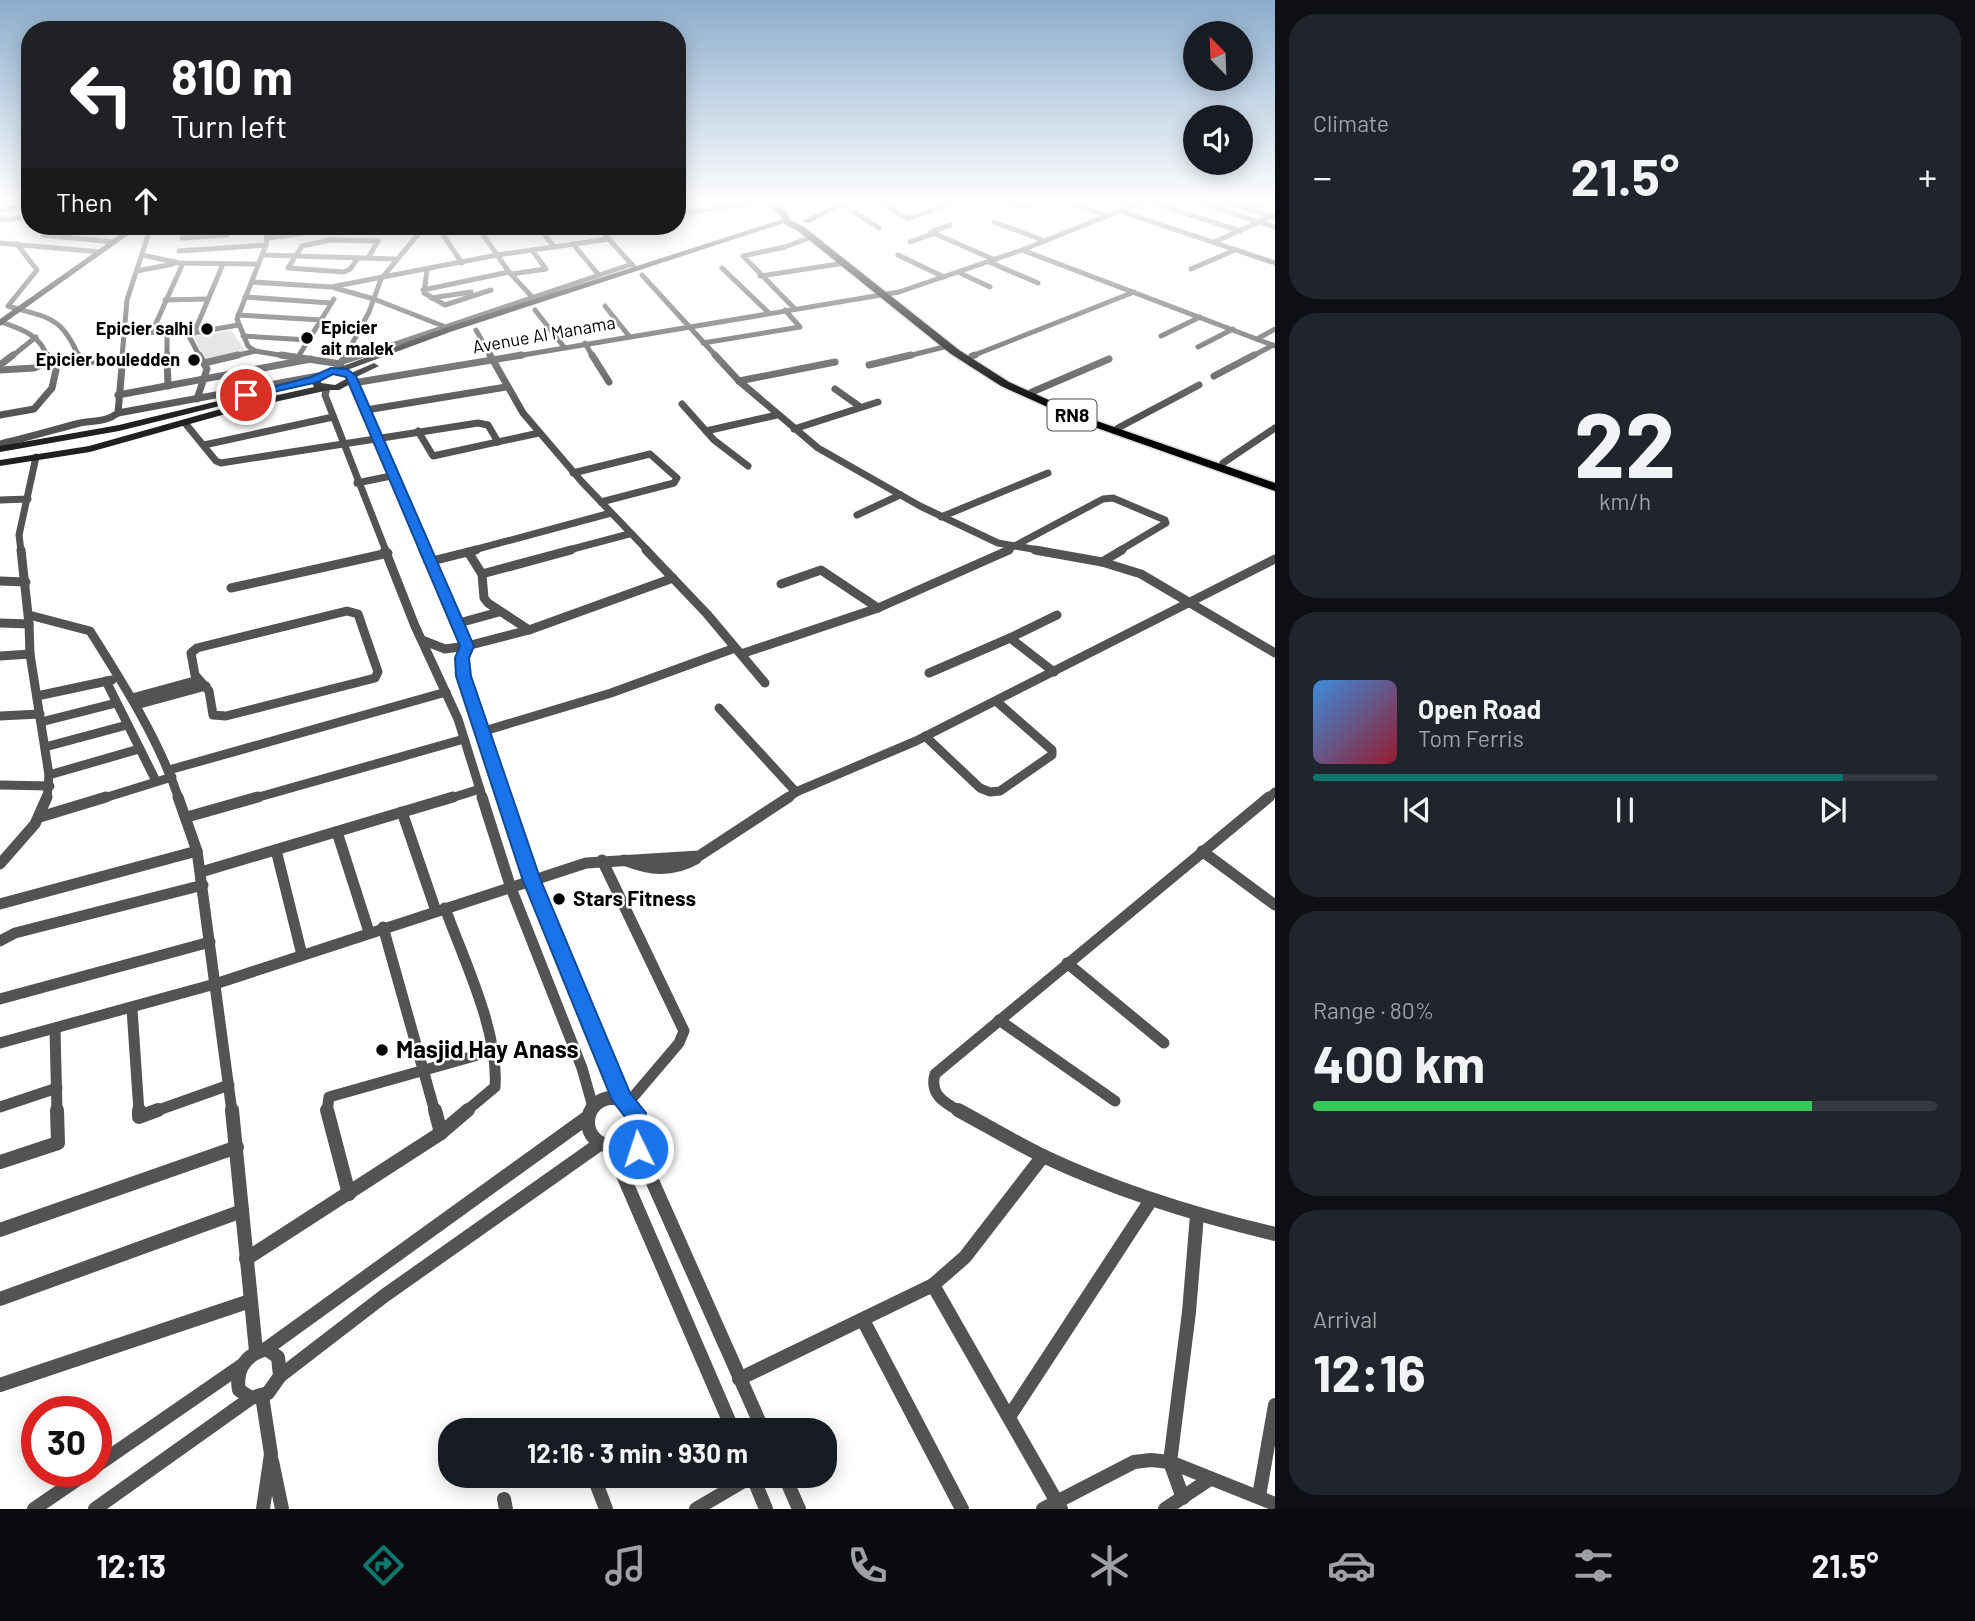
<!DOCTYPE html>
<html lang="en">
<head>
<meta charset="utf-8">
<style>
	:root { --surface:#171b24; --page:#20242c; --text:#f1f3f6; --muted:#9ea1a6; --line:#363941; --accent:#0f766e }
	body { margin:0; font-family:Barlow,sans-serif; background:var(--page); color:var(--text); height:100vh; display:flex; flex-direction:column; font-size:26px; white-space:nowrap }
	* { box-sizing:border-box; margin:0 }
	p { font-size:23px; color:var(--muted) }
	.icon { flex:none; width:38px; height:38px; fill:none; stroke:currentColor; stroke-width:2; stroke-linecap:round; stroke-linejoin:round }
	.map { position:relative; flex:1; overflow:hidden }
	.details { display:flex; flex-direction:column; gap:14px; padding:14px; background:#0d0f14; width:700px }
	.details>* { flex:none }
	.top-card { position:absolute; left:21px; top:21px; width:665px; height:214px; border-radius:28px; box-shadow:0 4px 18px #0003; background:#202124; color:#fff; overflow:hidden }
	.needle { width:46px; rotate:337deg }
	.fabs { position:absolute; left:1183px; top:21px; display:grid; gap:14px }
	.fabs a { display:grid; place-items:center; width:70px; height:70px; border-radius:50%; background:var(--surface); box-shadow:0 4px 18px #0003; font-size:35px }
	.speed { position:absolute; left:21px; top:1396px; display:flex; gap:14px; font-size:35px; font-weight:700; text-align:center }
	.speed>* { display:grid; place-content:center; width:91px; height:91px; border-radius:50%; background:var(--surface); box-shadow:0 4px 18px #0003; line-height:1 }
	.speed .limit { border:10px solid #d22; background:#fff; color:#111 }
	.pin { position:absolute; display:grid; place-items:center; width:60px; height:60px; color:#fff; margin:-30px; border:4px solid #fff; border-radius:50%; box-shadow:0 2px 7px #0007 }
	.me { position:absolute; width:77px; margin:-38px; rotate:356deg; stroke-linejoin:round; filter:drop-shadow(0 0 5px #0008) }
	.turn { display:flex; align-items:center; gap:24px; height:147px; padding:0 35px; font-size:32px }
	.turn .icon { width:91px; height:91px; stroke-width:2.5 }
	.turn b { display:block; font-size:49px; line-height:60px }
	.then { display:flex; align-items:center; height:66px; padding:0 35px; background:#0003; gap:14px; font-size:26px }
	.big { font-size:52px; font-weight:700; line-height:1.1 }
	.details .widget { flex:1; display:flex; flex-direction:column; justify-content:center; gap:10px; min-width:0; padding:0 24px; border-radius:28px; background:var(--page) }
	.details .dial { align-items:center; gap:0 }
	.dial b { font-size:91px; line-height:1 }
	.song { display:flex; align-items:center; gap:21px }
	.cover { width:84px; height:84px; border-radius:10px; background:linear-gradient(135deg,hsl(210 70% 55%),hsl(350 70% 35%)) }
	.played { height:7px; border-radius:4px; background:linear-gradient(90deg,var(--accent) 85%,var(--line) 85%) }
	.keys { display:flex; justify-content:space-around; direction:ltr }
	.heat { display:flex; justify-content:space-between; align-items:center; font-size:38px; direction:ltr }
	.charge { height:10px; border-radius:5px; background:linear-gradient(90deg,#34c759 80%,var(--line) 0) }
	.trip { position:absolute; left:438px; top:1418px; width:399px; height:70px; border-radius:28px; background:var(--surface); box-shadow:0 4px 18px #0003; font-weight:700; line-height:70px; text-align:center }
	.menu { display:flex; height:112px; justify-content:space-around; align-items:center; background:#090b0e; color:var(--muted) }
	.menu .icon { width:49px; height:49px }
	.menu .selected { color:var(--accent) }
	.menu b { font-size:32px; color:var(--text) }
	main { display:flex; flex:1; min-height:0 }
	.map>svg:first-child { display:block }
</style>
</head>
<body>
<main>
<div class="map">
<svg width="1275" height="1509" viewBox="0 0 1275 1509">
	<rect width="100%" height="100%" fill="#fff"/>
	<path fill="#dadada" d="M231,330L246,352L206,362L194,337Z"/>
	<g fill="none" stroke-linecap="round" stroke-linejoin="round">
		<defs>
			<path id="primary" d="M765,202C776,202 786,208 790,220L804,227L959,350L1009,382L1091,419L1275,483V491L1083,423L1001,386L951,354L798,231L783,223L780,215Z"/>
		</defs>
		<use href="#primary" stroke="#dbdbdb" stroke-width="3"/>
		<g stroke="#535353" stroke-width="5">
			<path d="M880,202L908,219L954,202"/>
			<path d="M1007,202L1023,206L1039,202"/>
			<path d="M1068,202L1108,216"/>
			<path d="M1150,202L1240,231"/>
			<path d="M1198,202L1275,227"/>
			<path d="M1224,202L1274,217"/>
			<path d="M842,204L879,228"/>
			<path d="M0,210L30,206"/>
			<path d="M1249,210L1267,202"/>
			<path d="M1120,211L1275,263"/>
			<path d="M677,214L761,202"/>
			<path d="M0,220L30,217"/>
			<path d="M994,222L1045,241"/>
			<path d="M950,225L931,232L995,260"/>
			<path d="M437,226L462,263"/>
			<path d="M477,226L509,272L534,299"/>
			<path d="M538,226L554,247"/>
			<path d="M597,226L634,267"/>
			<path d="M43,235L113,242"/>
			<path d="M182,238L227,235"/>
			<path d="M267,238L335,229L420,232"/>
			<path d="M910,242L932,234"/>
			<path d="M1214,242L1272,216"/>
			<path d="M0,243L100,252"/>
			<path d="M17,244L37,270L8,306C48,318 61,315 79,357"/>
			<path d="M573,244L598,274"/>
			<path d="M1022,250L1275,346"/>
			<path d="M179,251L266,245"/>
			<path d="M142,255L180,263L258,264"/>
			<path d="M262,255L396,259"/>
			<path d="M898,255L944,277"/>
			<path d="M358,258L350,269L344,272L288,268L302,246L330,240L378,241L368,258"/>
			<path d="M989,262L1038,283"/>
			<path d="M722,268L769,313"/>
			<path d="M1191,269L1235,250"/>
			<path d="M427,270L424,293L445,305L491,290"/>
			<path d="M137,271L173,264"/>
			<path d="M958,272L990,287"/>
			<path d="M511,274L546,269L532,250"/>
			<path d="M642,275L717,357"/>
			<path d="M760,276L845,263"/>
			<path d="M252,282L331,287L497,255L609,239"/>
			<path d="M335,288L374,299L443,326"/>
			<path d="M423,290L509,272"/>
			<path d="M245,297L331,303"/>
			<path d="M431,298L471,292"/>
			<path d="M165,300L207,299"/>
			<path d="M605,306L629,336"/>
			<path d="M795,309L743,256L785,247L811,237"/>
			<path d="M535,310L564,347"/>
			<path d="M238,315L322,320"/>
			<path d="M1,322C21,329 41,335 47,357"/>
			<path d="M476,330L491,357"/>
			<path d="M123,331L188,334L238,325"/>
			<path d="M152,332L183,263"/>
			<path d="M167,333V357"/>
			<path d="M194,333L223,264"/>
			<path d="M188,334L200,357"/>
			<path d="M243,336L309,340"/>
			<path d="M1161,336L1200,317"/>
			<path d="M1257,339L1275,329"/>
			<path d="M585,343L593,357"/>
			<path d="M703,343L800,327L785,310"/>
			<path d="M1198,347L1233,329"/>
			<path d="M255,351L248,346L237,319L266,245L267,238L262,226"/>
			<path d="M972,356L1134,292"/>
			<path d="M11,357L36,337"/>
			<path d="M122,357L127,300L151,226"/>
			<path d="M231,357L255,351L292,357"/>
			<path d="M298,357L334,299"/>
			<path d="M345,357L369,312L381,279L425,226"/>
			<path d="M356,357L632,264"/>
			<path d="M511,357L899,292L1022,250L1142,202"/>
			<path d="M904,357L948,346"/>
			<path d="M1251,357L1273,345"/>
		</g>
		<g stroke="#535353" stroke-width="7">
			<path d="M78,355L82,362L122,359"/>
			<path d="M167,355L168,386"/>
			<path d="M281,355L341,364"/>
			<path d="M490,355L523,413L582,482L648,551"/>
			<path d="M592,355L609,382"/>
			<path d="M715,355L739,381L818,448L920,506L998,543L1044,551"/>
			<path d="M972,356L975,355"/>
			<path d="M343,361L361,355"/>
			<path d="M204,363L238,355"/>
			<path d="M0,365L13,355"/>
			<path d="M869,365L911,355"/>
			<path d="M0,370L34,368L48,362L47,355"/>
			<path d="M335,371L346,355"/>
			<path d="M1214,376L1254,355"/>
			<path d="M351,380L424,551"/>
			<path d="M739,381L835,362"/>
			<path d="M353,383L522,355"/>
			<path d="M327,388L325,395L386,551"/>
			<path d="M835,389L859,406"/>
			<path d="M1032,392L1109,359"/>
			<path d="M118,395L311,359"/>
			<path d="M197,399L207,369L199,355"/>
			<path d="M682,404L714,440L748,466"/>
			<path d="M366,410L506,387"/>
			<path d="M118,413L123,355"/>
			<path d="M0,415L34,409L52,388L56,370"/>
			<path d="M185,423L216,461L221,463L478,423L488,425L498,442"/>
			<path d="M1118,428L1199,385"/>
			<path d="M794,429L878,402"/>
			<path d="M418,431L433,456L539,433"/>
			<path d="M706,431L777,415"/>
			<path d="M0,444C26,438 50,431 76,424C91,420 105,423 118,413L318,376"/>
			<path d="M204,445L333,417"/>
			<path d="M1223,463L1275,428"/>
			<path d="M573,473L650,454L677,478L674,483L601,502"/>
			<path d="M357,483L391,476"/>
			<path d="M0,500L28,499"/>
			<path d="M857,515L900,495"/>
			<path d="M941,517L1048,473"/>
			<path d="M21,551L19,535L36,457"/>
			<path d="M470,551L611,513"/>
			<path d="M565,551L629,534"/>
			<path d="M1005,551L1103,499L1113,498L1165,520L1166,523L1119,551"/>
		</g>
		<g stroke="#535353" stroke-width="9">
			<path d="M385,550L415,626L458,719L483,799"/>
			<path d="M423,550L459,623L467,646L462,667L467,689L504,799"/>
			<path d="M476,550L468,552L482,574L571,550"/>
			<path d="M646,550L707,614L765,683"/>
			<path d="M1035,550L1102,562L1141,574L1275,653"/>
			<path d="M428,562L468,552"/>
			<path d="M1102,562L1122,550"/>
			<path d="M482,574L484,598L488,603L529,630"/>
			<path d="M0,581L26,582"/>
			<path d="M781,584L821,570L878,608"/>
			<path d="M231,588L388,553"/>
			<path d="M347,611L358,614L378,672L375,678L226,716L213,715L209,691L195,675L191,653L197,648Z"/>
			<path d="M29,615L90,631C124,685 158,738 179,799"/>
			<path d="M0,623L29,624L21,550"/>
			<path d="M459,623L499,612"/>
			<path d="M29,624L30,654L49,775L47,799"/>
			<path d="M1010,638L1057,615"/>
			<path d="M422,640L445,649L467,646L529,630L673,578"/>
			<path d="M741,654L878,608L1009,550"/>
			<path d="M0,656L30,654"/>
			<path d="M929,673L1010,638L1054,672"/>
			<path d="M106,681L156,781"/>
			<path d="M37,696L112,680"/>
			<path d="M132,698L198,680"/>
			<path d="M136,705L206,686"/>
			<path d="M719,708L796,792L916,741L1275,559"/>
			<path d="M0,716L40,714"/>
			<path d="M41,722L116,703"/>
			<path d="M481,732L611,693L735,648"/>
			<path d="M925,736L980,788L990,792L1000,791L1052,755V750L996,701"/>
			<path d="M45,747L127,725"/>
			<path d="M169,770L446,692"/>
			<path d="M49,775L139,749"/>
			<path d="M0,785L50,786"/>
			<path d="M101,799L172,777"/>
			<path d="M252,799L464,739"/>
			<path d="M448,799L480,789"/>
			<path d="M786,799L796,792"/>
			<path d="M1267,799L1275,792"/>
		</g>
		<g stroke="#535353" stroke-width="11">
			<path d="M178,797L197,851L232,1112"/>
			<path d="M482,797L511,888L582,1068L593,1107"/>
			<path d="M504,797L532,881L622,1100"/>
			<path d="M402,812L436,911"/>
			<path d="M40,817L106,797"/>
			<path d="M187,817L258,797"/>
			<path d="M337,832L369,932"/>
			<path d="M276,850L302,955"/>
			<path d="M1202,851L1275,905"/>
			<path d="M602,860L684,1031L679,1043L628,1103"/>
			<path d="M624,860C650,870 671,873 696,859"/>
			<path d="M0,864L35,824L47,797"/>
			<path d="M201,872L453,797"/>
			<path d="M0,904L197,851"/>
			<path d="M445,908C464,961 499,1031 495,1087L465,1112"/>
			<path d="M383,927L435,1112"/>
			<path d="M0,941L15,933L203,885"/>
			<path d="M1067,963L1164,1043"/>
			<path d="M0,999L210,942"/>
			<path d="M132,1009L139,1112"/>
			<path d="M999,1020L1115,1101"/>
			<path d="M55,1029L57,1112"/>
			<path d="M0,1043L215,984L586,863L699,856L789,797"/>
			<path d="M0,1107L57,1088"/>
			<path d="M153,1112L229,1085"/>
			<path d="M327,1112L329,1097L492,1051"/>
			<path d="M961,1112C945,1103 929,1095 935,1074L1269,797"/>
		</g>
		<g stroke="#535353" stroke-width="14">
			<circle cx="612" cy="1122" r="24"/>
			<path d="M139,1110V1117L158,1110"/>
			<path d="M232,1110L256,1351"/>
			<path d="M327,1110L349,1194"/>
			<path d="M435,1110L441,1133"/>
			<path d="M958,1110C986,1125 1014,1142 1043,1156C1117,1191 1195,1215 1275,1234"/>
			<path d="M634,1132L638,1149L763,1430"/>
			<path d="M610,1145L733,1430"/>
			<path d="M0,1162L58,1143L57,1110"/>
			<path d="M0,1230L237,1147"/>
			<path d="M246,1259L441,1133L468,1110"/>
			<path d="M933,1285L1061,1509"/>
			<path d="M0,1299L242,1211"/>
			<path d="M863,1320L962,1509"/>
			<path d="M266,1349L588,1117"/>
			<path d="M266,1349L278,1357L280,1376L268,1393L251,1398L239,1390C235,1369 246,1355 266,1349Z"/>
			<path d="M280,1376L384,1296L601,1143"/>
			<path d="M739,1379L933,1285L965,1257L1043,1156"/>
			<path d="M0,1385L250,1301"/>
			<path d="M262,1396L271,1454L263,1509"/>
			<path d="M1009,1417L1151,1200"/>
			<path d="M272,1461L282,1509"/>
			<path d="M96,1466L241,1366"/>
			<path d="M593,1475L606,1509"/>
			<path d="M752,1475L766,1509"/>
			<path d="M784,1475L799,1509"/>
			<path d="M1259,1496L1275,1405"/>
			<path d="M1183,1498L1170,1462L1189,1312L1197,1215"/>
			<path d="M504,1499L506,1509"/>
			<path d="M34,1509L88,1472"/>
			<path d="M95,1509L251,1398"/>
			<path d="M696,1509L754,1475"/>
			<path d="M1043,1509L1134,1462L1151,1460L1170,1462L1275,1504"/>
			<path d="M1165,1509L1210,1479"/>
		</g>
		<g fill="#202020" fill-rule="evenodd">
			<path d="M841,202H850L809,223L802,221Z"/>
			<path d="M783,219L790,221L453,331L347,370L351,373L374,363L379,366L354,378V382L339,390H329L247,408L90,452L0,466V460L89,446L242,403L314,387L312,383L119,431L0,452V446L119,425L312,378L328,369H335L447,327ZM332,374L343,375L346,379L335,385L321,383V378Z"/>
			<path d="M132,226H141L0,326V319Z"/>
		</g>
		<use href="#primary" fill="#000" fill-rule="evenodd"/>
	</g>
	<linearGradient id="sky" x2="0" y2="1"><stop stop-color="#8baccc"/><stop offset="0.49" stop-color="#fff"/><stop offset="1" stop-color="#fff" stop-opacity="0"/></linearGradient>
	<rect width="1275" height="413" fill="url(#sky)"/>
	<path fill="#1a73e8" stroke="#114b97" stroke-width="2" d="M331,368L347,369L356,376L474,646L469,658L471,676L541,881L630,1093L646,1113C645,1126 649,1148 646,1157L638,1160L630,1157C625,1143 623,1131 625,1117L612,1100L523,881L456,676L455,658L460,646L346,377L333,374L318,382L246,398L240,395L311,377Z"/>
	<g fill="#000" stroke="#fff" stroke-width="2.5">
		<circle cx="207" cy="329" r="7"/>
		<circle cx="307" cy="338" r="7"/>
		<circle cx="194" cy="360" r="7"/>
		<circle cx="559" cy="899" r="7"/>
		<circle cx="382" cy="1050" r="7"/>
	</g>
	<g text-anchor="middle" stroke-width="5" stroke-linejoin="round" paint-order="stroke">
		<g font-size="18" font-weight="bold" fill="#000" stroke="#fff" text-anchor="end">
			<text x="321" y="334" text-anchor="start">Epicier<tspan x="321" dy="21">ait malek</tspan></text>
			<text x="193" y="335">Epicier salhi</text>
			<text x="180" y="366">Epicier bouledden</text>
		</g>
		<g font-size="18" fill="#000" stroke="#fff">
			<text transform="translate(544 335) rotate(-10)" y="6">Avenue Al Manama</text>
		</g>
		<rect fill="#fff" stroke="#4c4c4c" stroke-width="2" x="1047.5" y="399.5" width="49" height="31" rx="5"/>
		<g font-size="19" font-weight="bold" fill="#000">
			<text x="1072" y="422">RN8</text>
		</g>
		<g font-size="21" font-weight="bold" fill="#000" stroke="#fff" text-anchor="start">
			<text x="573" y="906">Stars Fitness</text>
		</g>
		<g font-size="24" font-weight="bold" fill="#000" stroke="#fff" text-anchor="start">
			<text x="396" y="1058">Masjid Hay Anass</text>
		</g>
	</g>
</svg>
<div class="fabs">
<a><svg class="needle" viewBox="-14 -14 28 28"><path d="M0-13l5 13h-10z" fill="#e53935"/><path d="M0 13l5-13h-10z" fill="#9ea1a6"/></svg></a>
<a><svg class="icon" aria-label="sound" viewBox="0 0 24 24"><path d="M4 9h4l5-4v14l-5-4H4zM17 9q2 3 0 6"/></svg></a>
</div>
<div class="speed"><div class="limit">30</div></div>
<div class="pin" style="left:246px;top:395px;background:#d93025"><svg class="icon" aria-label="arrive" viewBox="0 0 24 24"><path d="M6 21V4h12l-3 4 3 4H6"/></svg></div>
<svg class="me" style="left:638px;top:1149px" viewBox="-20 -20 40 40"><circle r="17" fill="#1a73e8" stroke="#fff" stroke-width="3"/><path d="M0-11L8 9 0 5-8 9z" fill="#fff"/></svg>
<div class="trip">12:16 · 3 min · 930 m</div>
<div class="top-card">
<div class="turn"><svg class="icon" aria-label="left" viewBox="0 0 24 24"><path d="M17 20v-9H6M10 6l-5 5 5 5"/></svg><div><b>810 m</b>Turn left</div></div>
<div class="then">Then<svg class="icon" aria-label="ahead" viewBox="0 0 24 24"><path d="M12 20V5M6 11l6-6 6 6"/></svg></div>
</div>
</div>
<section class="details">
<div class="widget"><p>Climate</p>
<div class="heat"><a>−</a><b class="big">21.5°</b><a>+</a></div>
</div>
<div class="widget dial"><b>22</b><p>km/h</p></div>
<div class="widget">
<div class="song"><i class="cover"></i><div><b>Open Road</b><p>Tom Ferris</p></div></div>
<div class="played"></div>
<div class="keys"><svg class="icon" aria-label="previous" viewBox="0 0 24 24"><path d="M18 5L8 12l10 7zM5 5v14"/></svg><svg class="icon" aria-label="pause" viewBox="0 0 24 24"><path d="M8 5v14M16 5v14"/></svg><svg class="icon" aria-label="next" viewBox="0 0 24 24"><path d="M6 5l10 7-10 7zM19 5v14"/></svg></div>
</div>
<div class="widget"><p>Range · 80%</p><b class="big">400 km</b><div class="charge"></div></div>
<div class="widget"><p>Arrival</p><b class="big">12:16</b></div>
</section>
</main>
<nav class="menu">
<b>12:13</b>
<svg class="icon selected" aria-label="directions" viewBox="0 0 24 24"><path d="M12 3l9 9-9 9-9-9zM9 14v-3h6M13 9l2 2-2 2"/></svg>
<svg class="icon" aria-label="music" viewBox="0 0 24 24"><path d="M9 18V5l10-2v13"/><circle cx="6" cy="18" r="3"/><circle cx="16" cy="16" r="3"/></svg>
<svg class="icon" aria-label="phone" viewBox="0 0 24 24"><path d="M5 4h4l2 5-3 2q2 4 5 5l2-3 5 2v4C11 20 4 13 5 4z"/></svg>
<svg class="icon" aria-label="climate" viewBox="0 0 24 24"><path d="M12 3v18M4 7l16 10M4 17L20 7"/></svg>
<svg class="icon" aria-label="car" viewBox="0 0 24 24"><path d="M5 17H2v-5l4-1 3-4h7l3 4 3 1v5h-3M9 17h6M6 11h13"/><circle cx="7" cy="17" r="2"/><circle cx="17" cy="17" r="2"/></svg>
<svg class="icon" aria-label="filters" viewBox="0 0 24 24"><path d="M4 7h16M4 17h16"/><circle cx="9" cy="7" r="2"/><circle cx="15" cy="17" r="2"/></svg>
<b>21.5°</b>
</nav>
</body>
</html>
